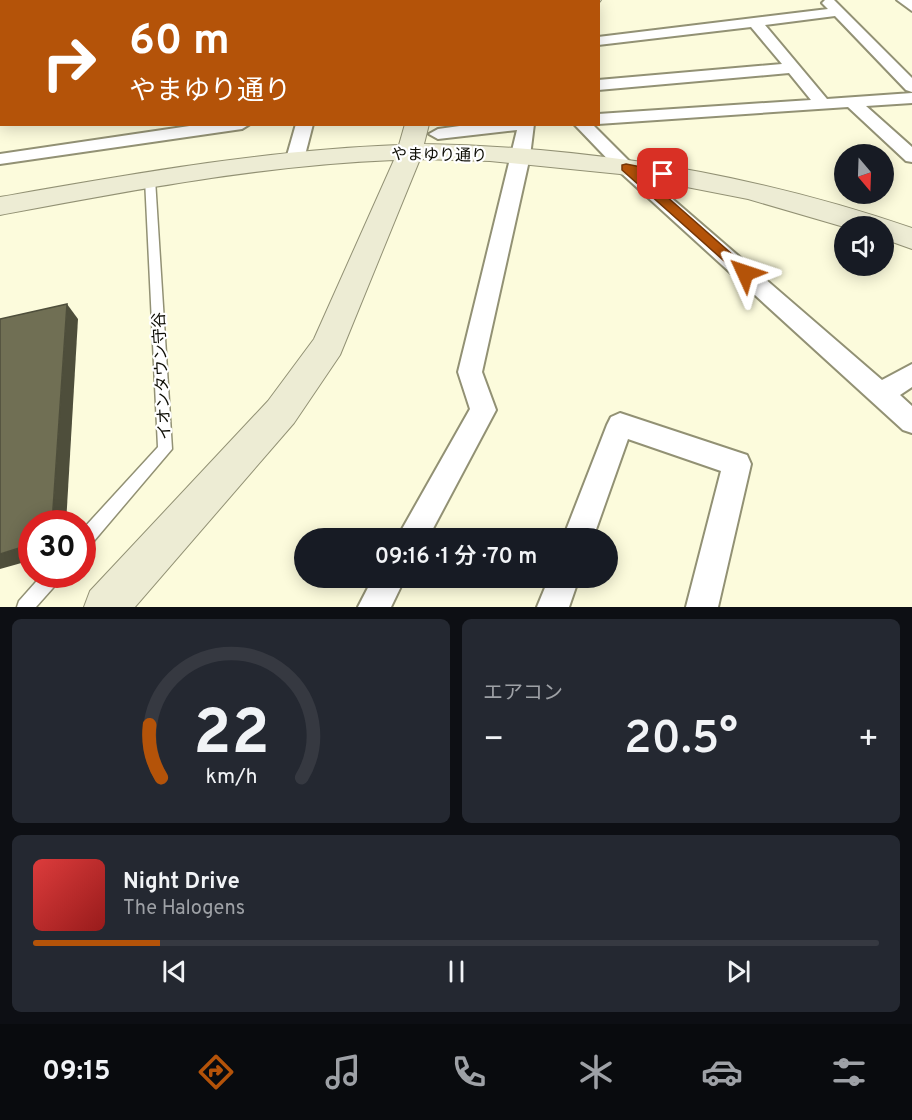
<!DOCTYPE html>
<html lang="ja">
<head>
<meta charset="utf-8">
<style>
	:root { --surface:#171b24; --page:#242831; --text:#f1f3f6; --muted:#9ea1a6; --line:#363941; --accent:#b45309 }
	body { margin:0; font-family:Overpass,"Noto Sans JP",sans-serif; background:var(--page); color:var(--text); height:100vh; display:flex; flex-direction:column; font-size:22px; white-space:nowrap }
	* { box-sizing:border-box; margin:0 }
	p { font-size:20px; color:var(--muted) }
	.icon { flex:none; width:33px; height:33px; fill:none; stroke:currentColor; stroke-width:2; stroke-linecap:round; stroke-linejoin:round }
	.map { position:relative; height:607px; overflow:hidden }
	.drawer { display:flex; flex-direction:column; gap:12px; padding:12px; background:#0d0f14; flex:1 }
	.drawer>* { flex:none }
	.hud { position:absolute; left:0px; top:0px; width:600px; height:126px; box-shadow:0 3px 15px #0003; background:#b45309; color:#fff; overflow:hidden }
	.needle { width:39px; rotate:161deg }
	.buttons { position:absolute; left:834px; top:144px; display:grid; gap:12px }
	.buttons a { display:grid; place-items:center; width:60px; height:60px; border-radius:50%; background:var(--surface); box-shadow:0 3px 15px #0003; font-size:30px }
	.speed { position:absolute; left:18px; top:510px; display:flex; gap:12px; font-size:30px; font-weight:700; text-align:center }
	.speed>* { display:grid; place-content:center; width:78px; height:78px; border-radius:50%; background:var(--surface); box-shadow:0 3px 15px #0003; line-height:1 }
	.speed .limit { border:9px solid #d22; background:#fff; color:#111 }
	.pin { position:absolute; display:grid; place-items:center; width:51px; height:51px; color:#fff; margin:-26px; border-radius:12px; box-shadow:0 3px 9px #0006 }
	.me { position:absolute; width:66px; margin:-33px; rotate:312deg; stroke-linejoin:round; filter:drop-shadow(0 0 4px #0008) }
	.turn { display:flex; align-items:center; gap:21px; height:126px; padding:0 30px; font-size:27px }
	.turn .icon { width:78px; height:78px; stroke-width:2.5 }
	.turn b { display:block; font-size:42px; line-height:51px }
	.big { font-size:45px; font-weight:600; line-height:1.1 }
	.drawer .tile { flex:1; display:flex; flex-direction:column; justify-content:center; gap:9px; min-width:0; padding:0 21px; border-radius:9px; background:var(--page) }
	.drawer .dial { align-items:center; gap:0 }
	.dial svg { height:156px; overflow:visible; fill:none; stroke:var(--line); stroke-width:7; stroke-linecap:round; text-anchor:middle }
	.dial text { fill:var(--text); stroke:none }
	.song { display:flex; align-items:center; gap:18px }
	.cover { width:72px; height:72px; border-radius:9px; background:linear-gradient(135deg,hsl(0 70% 55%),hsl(0 70% 35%)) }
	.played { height:6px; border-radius:3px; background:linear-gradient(90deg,var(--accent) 15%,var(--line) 15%) }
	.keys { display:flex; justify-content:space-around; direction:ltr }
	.heat { display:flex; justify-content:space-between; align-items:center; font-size:33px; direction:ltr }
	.drawer .tiles { flex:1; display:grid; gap:12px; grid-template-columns:1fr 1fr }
	.tile:last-child { grid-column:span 2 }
	.trip { position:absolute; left:294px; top:528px; width:324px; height:60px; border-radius:30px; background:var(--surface); box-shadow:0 3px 15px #0003; font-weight:600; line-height:60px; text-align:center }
	.tabs { display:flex; height:96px; justify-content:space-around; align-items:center; background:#090b0e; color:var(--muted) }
	.tabs .icon { width:42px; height:42px }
	.tabs .selected { color:var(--accent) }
	.tabs b { font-size:27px; color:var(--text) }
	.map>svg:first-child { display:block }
</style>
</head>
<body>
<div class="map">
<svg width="912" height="607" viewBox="0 0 912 607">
	<rect width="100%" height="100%" fill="#fcfbdc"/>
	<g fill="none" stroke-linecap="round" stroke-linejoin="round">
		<defs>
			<g id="lane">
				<path d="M150,176L155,179L172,449L88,548L82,550V530L158,447L145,179Z"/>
				<path d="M43,574H62L60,580L36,607H17L19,601Z"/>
			</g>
			<g id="street">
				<path d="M22,0H44L45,2H23Z"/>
				<path d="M91,0H106L90,2Z"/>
				<path d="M153,0H175L152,2Z"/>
				<path d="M243,0H264L265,2H242Z"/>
				<path d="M345,0H359L345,2Z"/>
				<rect x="521" y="0" width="14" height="2"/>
				<path d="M825,0H834L912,78V92L906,90L835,16L765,25L827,99L912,93V103L866,106L912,147V162L906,161L848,107L598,124V114L811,100L789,73L598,90V80L782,64L751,27L598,45V37L828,9L822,3Z"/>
				<path d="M897,0H912V11Z"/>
				<path d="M2,94V106H0V95Z"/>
				<path d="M203,124H250L242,129L0,164V154Z"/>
				<path d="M296,124H313L304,159L295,164L286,159Z"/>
				<path d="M474,124H534L530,156L482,372L496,410L428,538H397L470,409L458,372L517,130L438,139L429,134L438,129Z"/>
				<path d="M574,124H592L632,164L882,380L912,364V387L900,395L912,406V433L903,430L620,172Z"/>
				<path d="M620,413L747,455L751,464L718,607H686L721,471L628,439L593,538H563L607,425L611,417Z"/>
				<path d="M373,578H405L391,607H358Z"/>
				<path d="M549,578H579L569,607H537Z"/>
			</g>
			<g id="secondary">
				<rect x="430" y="0" width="18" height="2"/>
				<path d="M575,0H601L598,4V2Z"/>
				<rect x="0" y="36" width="2" height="12"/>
				<path d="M405,124H429L424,144C590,147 755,174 912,228V249L884,239V226L844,227L748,199L620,174L490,161L420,159L340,355L294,423L135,607H84L90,591L268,401L314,339L394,160C261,165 130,191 0,215V197C132,174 265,150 399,145Z"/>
			</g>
		</defs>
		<use href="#lane" stroke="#929174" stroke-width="3"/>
		<use href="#street" stroke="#929174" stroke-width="4"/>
		<use href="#secondary" stroke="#929174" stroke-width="2"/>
		<use href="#lane" fill="#fff" fill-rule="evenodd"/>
		<use href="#street" fill="#fff" fill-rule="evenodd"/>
		<use href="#secondary" fill="#edecd4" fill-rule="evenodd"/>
	</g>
	<g fill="#4e4e3b">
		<path d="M67,304L78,319L66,524H52Z"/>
		<path d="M32,544V560L0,569V554Z"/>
	</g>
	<path fill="#706f54" stroke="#4e4e3b" stroke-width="1.5" d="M67,304L52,524H32V544L0,554V319Z"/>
	<path fill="#b45309" stroke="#753606" stroke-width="1.5" d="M626,164L667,172V176L640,173L750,270V276H741L622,170V165Z"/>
	<g text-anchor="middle" stroke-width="4.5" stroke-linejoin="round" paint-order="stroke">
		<g font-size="16" fill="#0c0c03" stroke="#fff">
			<text transform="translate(439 154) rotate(1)" y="6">やまゆり通り</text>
			<text transform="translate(161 376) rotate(-93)" y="6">イオンタウン守谷</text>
		</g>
	</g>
</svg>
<div class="buttons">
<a><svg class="needle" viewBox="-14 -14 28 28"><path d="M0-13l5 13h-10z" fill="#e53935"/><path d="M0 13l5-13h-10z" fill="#9ea1a6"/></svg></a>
<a><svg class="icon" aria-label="sound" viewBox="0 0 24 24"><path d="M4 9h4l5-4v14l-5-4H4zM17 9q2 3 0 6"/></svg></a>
</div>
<div class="speed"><div class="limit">30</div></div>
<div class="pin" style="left:663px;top:174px;background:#d93025"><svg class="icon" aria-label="arrive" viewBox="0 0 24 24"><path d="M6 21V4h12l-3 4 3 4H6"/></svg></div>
<svg class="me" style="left:745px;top:273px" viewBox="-20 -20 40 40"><path d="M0-17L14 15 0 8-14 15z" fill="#b45309" stroke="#fff" stroke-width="4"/></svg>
<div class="trip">09:16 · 1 分 · 70 m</div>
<div class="hud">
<div class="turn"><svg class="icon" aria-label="right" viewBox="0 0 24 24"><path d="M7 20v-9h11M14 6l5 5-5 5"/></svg><div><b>60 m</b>やまゆり通り</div></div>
</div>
</div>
<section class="drawer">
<div class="tiles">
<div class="tile dial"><svg viewBox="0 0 100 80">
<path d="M14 69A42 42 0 1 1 86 69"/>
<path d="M14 69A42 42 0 0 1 8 42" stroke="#b45309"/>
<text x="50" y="56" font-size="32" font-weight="700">22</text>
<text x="50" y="72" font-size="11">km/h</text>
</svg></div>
<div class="tile"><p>エアコン</p>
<div class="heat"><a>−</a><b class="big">20.5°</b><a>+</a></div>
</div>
<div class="tile">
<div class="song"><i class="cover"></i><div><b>Night Drive</b><p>The Halogens</p></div></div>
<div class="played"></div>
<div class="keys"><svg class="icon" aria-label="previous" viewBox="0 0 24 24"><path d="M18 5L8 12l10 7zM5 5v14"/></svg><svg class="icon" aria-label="pause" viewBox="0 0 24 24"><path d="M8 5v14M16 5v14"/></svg><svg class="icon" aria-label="next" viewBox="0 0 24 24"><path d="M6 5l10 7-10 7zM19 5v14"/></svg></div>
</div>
</div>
</section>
<nav class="tabs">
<b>09:15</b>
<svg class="icon selected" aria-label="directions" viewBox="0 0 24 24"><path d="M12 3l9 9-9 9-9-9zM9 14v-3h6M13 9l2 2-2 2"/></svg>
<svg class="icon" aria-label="music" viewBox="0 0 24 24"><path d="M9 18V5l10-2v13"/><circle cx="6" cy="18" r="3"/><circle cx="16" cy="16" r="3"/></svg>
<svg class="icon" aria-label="phone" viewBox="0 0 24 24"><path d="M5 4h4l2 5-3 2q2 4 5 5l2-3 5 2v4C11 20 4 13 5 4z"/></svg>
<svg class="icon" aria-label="climate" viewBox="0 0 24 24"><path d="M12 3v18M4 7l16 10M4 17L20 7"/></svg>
<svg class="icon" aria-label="car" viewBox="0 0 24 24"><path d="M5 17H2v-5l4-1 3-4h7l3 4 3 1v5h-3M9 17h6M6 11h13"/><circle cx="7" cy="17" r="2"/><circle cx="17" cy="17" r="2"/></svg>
<svg class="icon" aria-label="filters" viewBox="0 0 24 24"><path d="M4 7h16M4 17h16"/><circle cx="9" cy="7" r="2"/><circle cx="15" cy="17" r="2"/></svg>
</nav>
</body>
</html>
